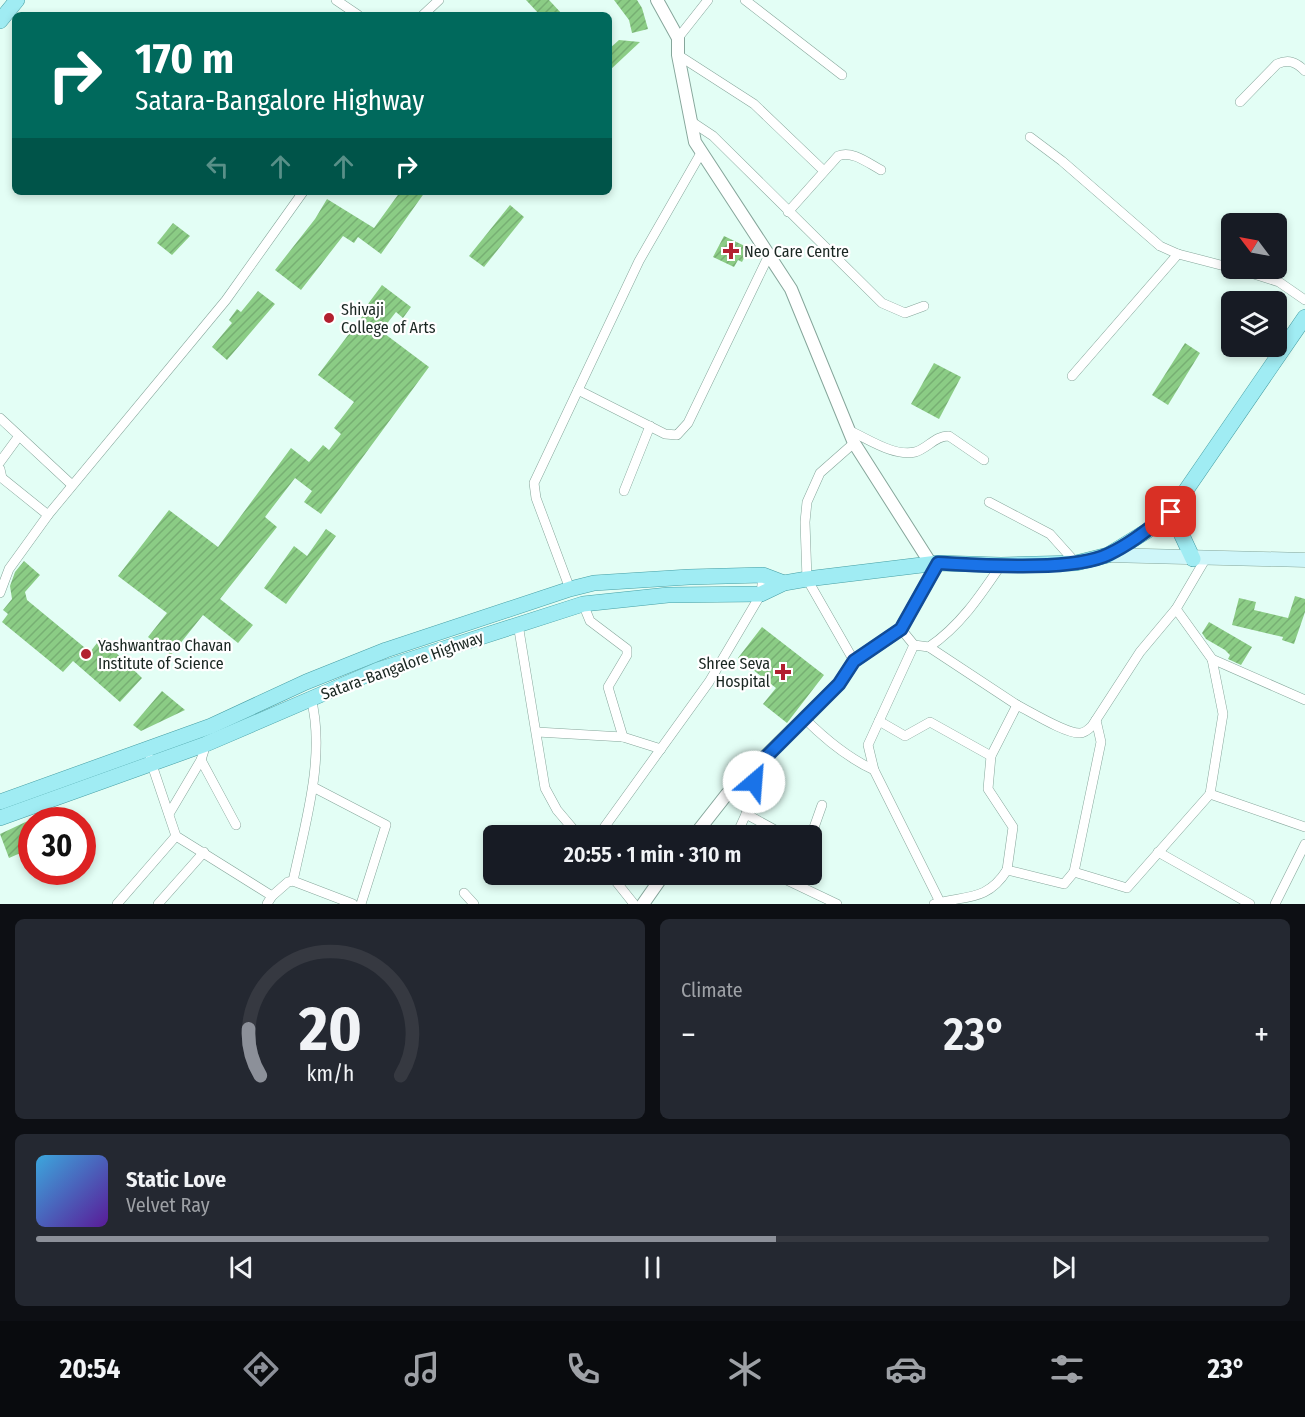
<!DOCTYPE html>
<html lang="en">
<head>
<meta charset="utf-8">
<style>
	:root { --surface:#171b24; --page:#242831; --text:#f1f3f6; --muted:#9ea1a6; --line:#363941; --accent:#8c9099 }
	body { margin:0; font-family:"Fira Sans Condensed",sans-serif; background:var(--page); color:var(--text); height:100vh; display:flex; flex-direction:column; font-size:22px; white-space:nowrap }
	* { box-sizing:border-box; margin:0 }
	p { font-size:20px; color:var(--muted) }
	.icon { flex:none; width:33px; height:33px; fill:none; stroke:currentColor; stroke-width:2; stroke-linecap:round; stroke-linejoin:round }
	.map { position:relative; height:904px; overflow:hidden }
	.drawer { display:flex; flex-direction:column; gap:15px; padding:15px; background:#0d0f14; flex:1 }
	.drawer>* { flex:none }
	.guide { position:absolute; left:12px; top:12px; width:600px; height:183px; border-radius:9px; box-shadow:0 3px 9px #0003; background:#00695c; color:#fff; overflow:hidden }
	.needle { width:39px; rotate:302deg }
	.buttons { position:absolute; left:1221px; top:213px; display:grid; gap:12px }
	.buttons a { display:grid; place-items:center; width:66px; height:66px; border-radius:9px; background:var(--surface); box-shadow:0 3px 9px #0003; font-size:30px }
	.speed { position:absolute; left:18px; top:807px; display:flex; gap:12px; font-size:30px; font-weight:700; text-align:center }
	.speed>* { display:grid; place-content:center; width:78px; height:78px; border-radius:50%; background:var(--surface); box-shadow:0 3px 9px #0003; line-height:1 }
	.speed .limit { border:9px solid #d22; background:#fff; color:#111 }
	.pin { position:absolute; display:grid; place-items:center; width:51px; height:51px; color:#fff; margin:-26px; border-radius:12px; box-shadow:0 3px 9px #0006 }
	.me { position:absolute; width:66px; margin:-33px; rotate:27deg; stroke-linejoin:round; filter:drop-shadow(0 0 4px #0008) }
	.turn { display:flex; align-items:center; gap:21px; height:126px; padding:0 24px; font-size:27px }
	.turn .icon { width:78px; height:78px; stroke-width:2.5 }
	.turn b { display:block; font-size:42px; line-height:51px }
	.lanes { display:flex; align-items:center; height:57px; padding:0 24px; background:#0003; justify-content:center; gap:30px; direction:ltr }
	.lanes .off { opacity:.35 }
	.big { font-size:45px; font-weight:600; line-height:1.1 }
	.drawer .tile { flex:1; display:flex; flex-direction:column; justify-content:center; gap:9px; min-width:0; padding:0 21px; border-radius:9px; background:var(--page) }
	.drawer .dial { align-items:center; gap:0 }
	.dial svg { height:156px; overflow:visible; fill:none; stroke:var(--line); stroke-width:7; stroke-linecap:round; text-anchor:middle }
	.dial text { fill:var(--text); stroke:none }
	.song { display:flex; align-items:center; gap:18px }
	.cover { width:72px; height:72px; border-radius:9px; background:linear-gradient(135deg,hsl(200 70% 55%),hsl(270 70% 35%)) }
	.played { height:6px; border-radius:3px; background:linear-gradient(90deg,var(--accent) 60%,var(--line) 60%) }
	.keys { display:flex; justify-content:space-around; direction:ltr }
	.heat { display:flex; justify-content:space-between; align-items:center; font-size:33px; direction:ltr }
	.drawer .tiles { flex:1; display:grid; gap:15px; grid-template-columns:1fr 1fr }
	.tile:last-child { grid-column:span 2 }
	.trip { position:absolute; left:483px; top:825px; width:339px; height:60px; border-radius:9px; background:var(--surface); box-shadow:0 3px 9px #0003; font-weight:600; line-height:60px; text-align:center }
	.menu { display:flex; height:96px; justify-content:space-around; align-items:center; background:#090b0e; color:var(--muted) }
	.menu .icon { width:42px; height:42px }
	.menu .selected { color:var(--accent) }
	.menu b { font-size:27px; color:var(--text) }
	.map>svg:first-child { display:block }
</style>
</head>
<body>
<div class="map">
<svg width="1305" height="904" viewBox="0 0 1305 904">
	<defs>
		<pattern id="building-hatch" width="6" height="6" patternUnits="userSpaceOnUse" patternTransform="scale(1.5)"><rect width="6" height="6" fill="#8bcc85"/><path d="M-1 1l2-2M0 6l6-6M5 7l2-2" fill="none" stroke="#77af73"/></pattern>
	</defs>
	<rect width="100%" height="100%" fill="#e3fef5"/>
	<g fill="url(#building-hatch)">
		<path d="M526,0H549L563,15H540Z"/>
		<path d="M614,0H637L642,8L648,29L632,33L629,20Z"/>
		<path d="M619,40L640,42L609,71V49Z"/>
		<path d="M400,192H425L381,254L358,237L354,243L343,236L301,290L275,270L315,219L327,199L374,228Z"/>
		<path d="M510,205L524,217L484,267L469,256Z"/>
		<path d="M173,223L190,236L172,255L157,243Z"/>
		<path d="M724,236L749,248L742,262L738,260L734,267L713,257Z"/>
		<path d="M382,285L411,307L403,318L396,312L381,331L429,367L321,514L304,502L312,491L295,478L265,517L277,527L220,599L253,625L238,643L203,615L171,655L148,637L167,613L118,576L169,510L218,547L291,448L309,462L323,445L329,450L341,434L334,428L354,402L318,375L367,310L365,308Z"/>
		<path d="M258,291L275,304L227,360L212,347L232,323L229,320L237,309L241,312Z"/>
		<path d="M1185,343L1200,353L1168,405L1152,395Z"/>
		<path d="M934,363L961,377L939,419L911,404Z"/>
		<path d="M326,529L336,536L286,604L264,588L294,546L307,556Z"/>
		<path d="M24,561L40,575L25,592L27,600L90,652L101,638L142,678L120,702L73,661L63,672L2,622L8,614L3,610L12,599L10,586L15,572Z"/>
		<path d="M1295,596L1305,599V612L1294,644L1282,640L1283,637L1232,625L1239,598L1256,602L1254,610L1288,618Z"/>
		<path d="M1209,622L1252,647L1241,665L1228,659L1230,655L1225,650L1206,639L1202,633Z"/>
		<path d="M762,627L824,675L787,723L763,704L776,688L738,658Z"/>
		<path d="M162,691L185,710L141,731L133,725Z"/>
		<path d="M32,819V848L9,858L0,834Z"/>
	</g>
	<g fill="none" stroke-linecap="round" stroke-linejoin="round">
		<defs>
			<g id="minor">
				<path d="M336,0L358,15"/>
				<path d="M745,0L842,75"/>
				<path d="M423,15L439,0"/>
				<path d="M678,38L708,0"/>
				<path d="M678,55L754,104L824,171"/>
				<path d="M1240,102L1277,64C1289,59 1296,62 1305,71"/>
				<path d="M692,122L713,136L882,303L905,313L924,306"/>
				<path d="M1030,137L1062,161L1160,246L1178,254L1232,268"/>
				<path d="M788,212L838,156C852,150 868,163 881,170"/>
				<path d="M1235,268L1279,282L1305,300"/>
				<path d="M1072,376L1178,254"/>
				<path d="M578,390L665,434L677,435L688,423L769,255"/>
				<path d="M0,418L72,485"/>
				<path d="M848,430C867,438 893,457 915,452C927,449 936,435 949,436L984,460"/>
				<path d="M0,462L19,436"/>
				<path d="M0,469L2,478L48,515"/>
				<path d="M624,491L650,426"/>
				<path d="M989,502L1050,534L1076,563"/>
				<path d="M1206,558L1176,609L1212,659L1223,714L1210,794L1305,827"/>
				<path d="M570,589L536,498L534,483L639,261L701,153"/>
				<path d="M0,593L9,569L48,515L226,300L303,192"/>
				<path d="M583,604L590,621L627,649V655L608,687L623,737"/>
				<path d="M518,624L545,788L557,810L579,836"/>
				<path d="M901,629L914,645L868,745L874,770L940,902"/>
				<path d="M914,645L929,647C960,626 980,596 1001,565"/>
				<path d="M929,647L1017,705"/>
				<path d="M1212,659L1305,700"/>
				<path d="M854,661L807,579L805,522L807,502L820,473L854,443"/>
				<path d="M804,718C824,738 848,758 874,770"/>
				<path d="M879,721L905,736L930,722L991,756"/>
				<path d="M537,732L623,737L661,749"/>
				<path d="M201,760L236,825"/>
				<path d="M313,787L386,825L361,904"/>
				<path d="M169,814L201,760L206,744"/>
				<path d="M746,814L786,836"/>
				<path d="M176,836L272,896L267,904"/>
				<path d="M598,836L709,682L761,594L763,575"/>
				<path d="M736,836L746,814L757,766"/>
				<path d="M811,836L822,805"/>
				<path d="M1158,852L1250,904"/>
				<path d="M1007,870L1013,827L988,789L991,756L1017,705C1031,712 1066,734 1080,733C1085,733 1089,729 1092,726L1140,652L1176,609"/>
				<path d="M1074,872L1101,742L1096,720"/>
				<path d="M610,874L634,904"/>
				<path d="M774,874L837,904"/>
				<path d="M293,881C305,824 326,756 311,698"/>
				<path d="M464,893L474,904"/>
				<path d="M272,896L288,882L293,881L353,904"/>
				<path d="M117,904L176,836L150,759"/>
				<path d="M158,904L204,852"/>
				<path d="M934,904C965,895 987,902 1007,870L1064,884L1074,872L1127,888L1210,794"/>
				<path d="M1275,904L1305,844"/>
			</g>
			<g id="tertiary">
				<path d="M657,0L678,38V55L695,142L791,289L854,443L931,564"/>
				<path d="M694,836L727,794L839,684L854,661L901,629L938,563"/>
				<path d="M643,904L664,874"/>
			</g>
			<path id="secondary" d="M1108,555L1305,560"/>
			<g id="primary">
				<path d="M0,21L17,0"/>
				<path d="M1171,512L1193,559"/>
				<path d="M0,802L211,726L306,682L386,650L570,589L594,583L689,577L763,575L784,583"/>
				<path d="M0,818L206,744L378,670L583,604L668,595L761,594L784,583L807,579L938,563L1001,565L1076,563L1108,555L1147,531L1171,512L1305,317"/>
			</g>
		</defs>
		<use href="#minor" stroke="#86a69b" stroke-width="10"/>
		<use href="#tertiary" stroke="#86a69b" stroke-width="14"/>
		<use href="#secondary" stroke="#86a69b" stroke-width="15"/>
		<use href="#primary" stroke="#479fa4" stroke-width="16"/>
		<use href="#minor" stroke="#fff" stroke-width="9"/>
		<use href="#tertiary" stroke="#fff" stroke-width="12"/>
		<use href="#secondary" stroke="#cff6f9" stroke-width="14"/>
		<use href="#primary" stroke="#a0ecf3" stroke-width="15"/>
	</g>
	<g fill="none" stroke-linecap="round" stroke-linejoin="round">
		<defs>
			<path id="route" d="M754,782L757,766L839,684L854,661L901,629L938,563C980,565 1073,572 1109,554C1132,543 1151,527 1171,512"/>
		</defs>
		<use href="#route" stroke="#114b97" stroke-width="15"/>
		<use href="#route" stroke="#1a73e8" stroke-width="10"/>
	</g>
	<g fill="#b2202f" stroke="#fff" stroke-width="2">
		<path d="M728 242h6v6h6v6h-6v6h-6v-6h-6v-6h6z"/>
		<circle cx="329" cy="318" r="6"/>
		<circle cx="86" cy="654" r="6"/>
		<path d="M780 663h6v6h6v6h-6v6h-6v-6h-6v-6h6z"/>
	</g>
	<g text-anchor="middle" stroke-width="4.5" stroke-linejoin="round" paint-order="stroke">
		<g font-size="16" fill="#192621" stroke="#fff" text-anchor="start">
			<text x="744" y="257">Neo Care Centre</text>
			<text x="341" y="315">Shivaji<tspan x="341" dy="18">College of Arts</tspan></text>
			<text x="98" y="651">Yashwantrao Chavan<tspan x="98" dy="18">Institute of Science</tspan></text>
			<text x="770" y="669" text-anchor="end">Shree Seva<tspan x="770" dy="18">Hospital</tspan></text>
		</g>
		<g font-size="16" fill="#192621" stroke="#fff">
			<text transform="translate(402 665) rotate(-20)" y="6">Satara-Bangalore Highway</text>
		</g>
	</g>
</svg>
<div class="buttons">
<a><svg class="needle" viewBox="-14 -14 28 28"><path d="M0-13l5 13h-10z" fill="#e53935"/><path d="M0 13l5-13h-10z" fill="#9ea1a6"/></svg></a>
<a><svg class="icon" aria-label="layers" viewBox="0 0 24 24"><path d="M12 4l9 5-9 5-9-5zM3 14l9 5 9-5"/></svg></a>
</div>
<div class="speed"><div class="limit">30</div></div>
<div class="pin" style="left:1171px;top:512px;background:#d93025"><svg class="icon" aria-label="arrive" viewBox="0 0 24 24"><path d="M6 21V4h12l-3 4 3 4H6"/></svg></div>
<svg class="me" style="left:754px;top:782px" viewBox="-20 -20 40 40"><circle r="19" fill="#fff"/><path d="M0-13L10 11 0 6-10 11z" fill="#1a73e8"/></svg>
<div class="trip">20:55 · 1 min · 310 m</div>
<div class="guide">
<div class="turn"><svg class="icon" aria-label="right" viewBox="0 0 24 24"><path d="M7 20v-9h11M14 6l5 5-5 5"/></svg><div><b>170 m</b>Satara-Bangalore Highway</div></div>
<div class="lanes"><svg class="icon off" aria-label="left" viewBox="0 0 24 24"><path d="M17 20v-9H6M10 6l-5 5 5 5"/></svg><svg class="icon off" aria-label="ahead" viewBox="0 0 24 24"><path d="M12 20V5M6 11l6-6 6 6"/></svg><svg class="icon off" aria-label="ahead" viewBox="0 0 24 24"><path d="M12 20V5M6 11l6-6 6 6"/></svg><svg class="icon" aria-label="right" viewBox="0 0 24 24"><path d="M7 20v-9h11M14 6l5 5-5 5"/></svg></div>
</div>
</div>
<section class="drawer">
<div class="tiles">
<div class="tile dial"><svg viewBox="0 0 100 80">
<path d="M14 69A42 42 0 1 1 86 69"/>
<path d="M14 69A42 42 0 0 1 8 45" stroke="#8c9099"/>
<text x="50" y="56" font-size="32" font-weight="700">20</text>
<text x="50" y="72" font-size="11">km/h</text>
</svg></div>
<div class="tile"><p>Climate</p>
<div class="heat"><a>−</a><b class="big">23°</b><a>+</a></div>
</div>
<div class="tile">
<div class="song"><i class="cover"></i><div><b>Static Love</b><p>Velvet Ray</p></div></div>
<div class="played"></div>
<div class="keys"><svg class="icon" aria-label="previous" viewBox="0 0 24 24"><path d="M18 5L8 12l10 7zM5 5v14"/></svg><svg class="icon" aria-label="pause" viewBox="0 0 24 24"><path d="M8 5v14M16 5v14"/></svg><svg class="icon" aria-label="next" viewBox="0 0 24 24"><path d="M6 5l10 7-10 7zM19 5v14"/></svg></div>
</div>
</div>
</section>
<nav class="menu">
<b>20:54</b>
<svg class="icon selected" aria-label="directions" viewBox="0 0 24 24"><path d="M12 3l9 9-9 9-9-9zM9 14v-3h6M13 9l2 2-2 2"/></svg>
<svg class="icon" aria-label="music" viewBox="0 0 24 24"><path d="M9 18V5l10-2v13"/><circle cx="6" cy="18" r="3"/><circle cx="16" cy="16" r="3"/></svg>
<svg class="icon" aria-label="phone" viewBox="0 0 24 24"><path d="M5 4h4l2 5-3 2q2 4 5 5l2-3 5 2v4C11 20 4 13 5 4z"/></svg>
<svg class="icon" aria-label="climate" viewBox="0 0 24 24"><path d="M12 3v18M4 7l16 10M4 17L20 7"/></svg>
<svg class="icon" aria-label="car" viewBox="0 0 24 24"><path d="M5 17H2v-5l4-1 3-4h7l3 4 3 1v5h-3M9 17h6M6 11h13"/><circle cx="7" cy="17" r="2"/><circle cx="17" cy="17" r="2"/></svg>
<svg class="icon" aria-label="filters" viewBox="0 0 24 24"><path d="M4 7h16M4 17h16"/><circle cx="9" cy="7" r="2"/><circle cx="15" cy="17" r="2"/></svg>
<b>23°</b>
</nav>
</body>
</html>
